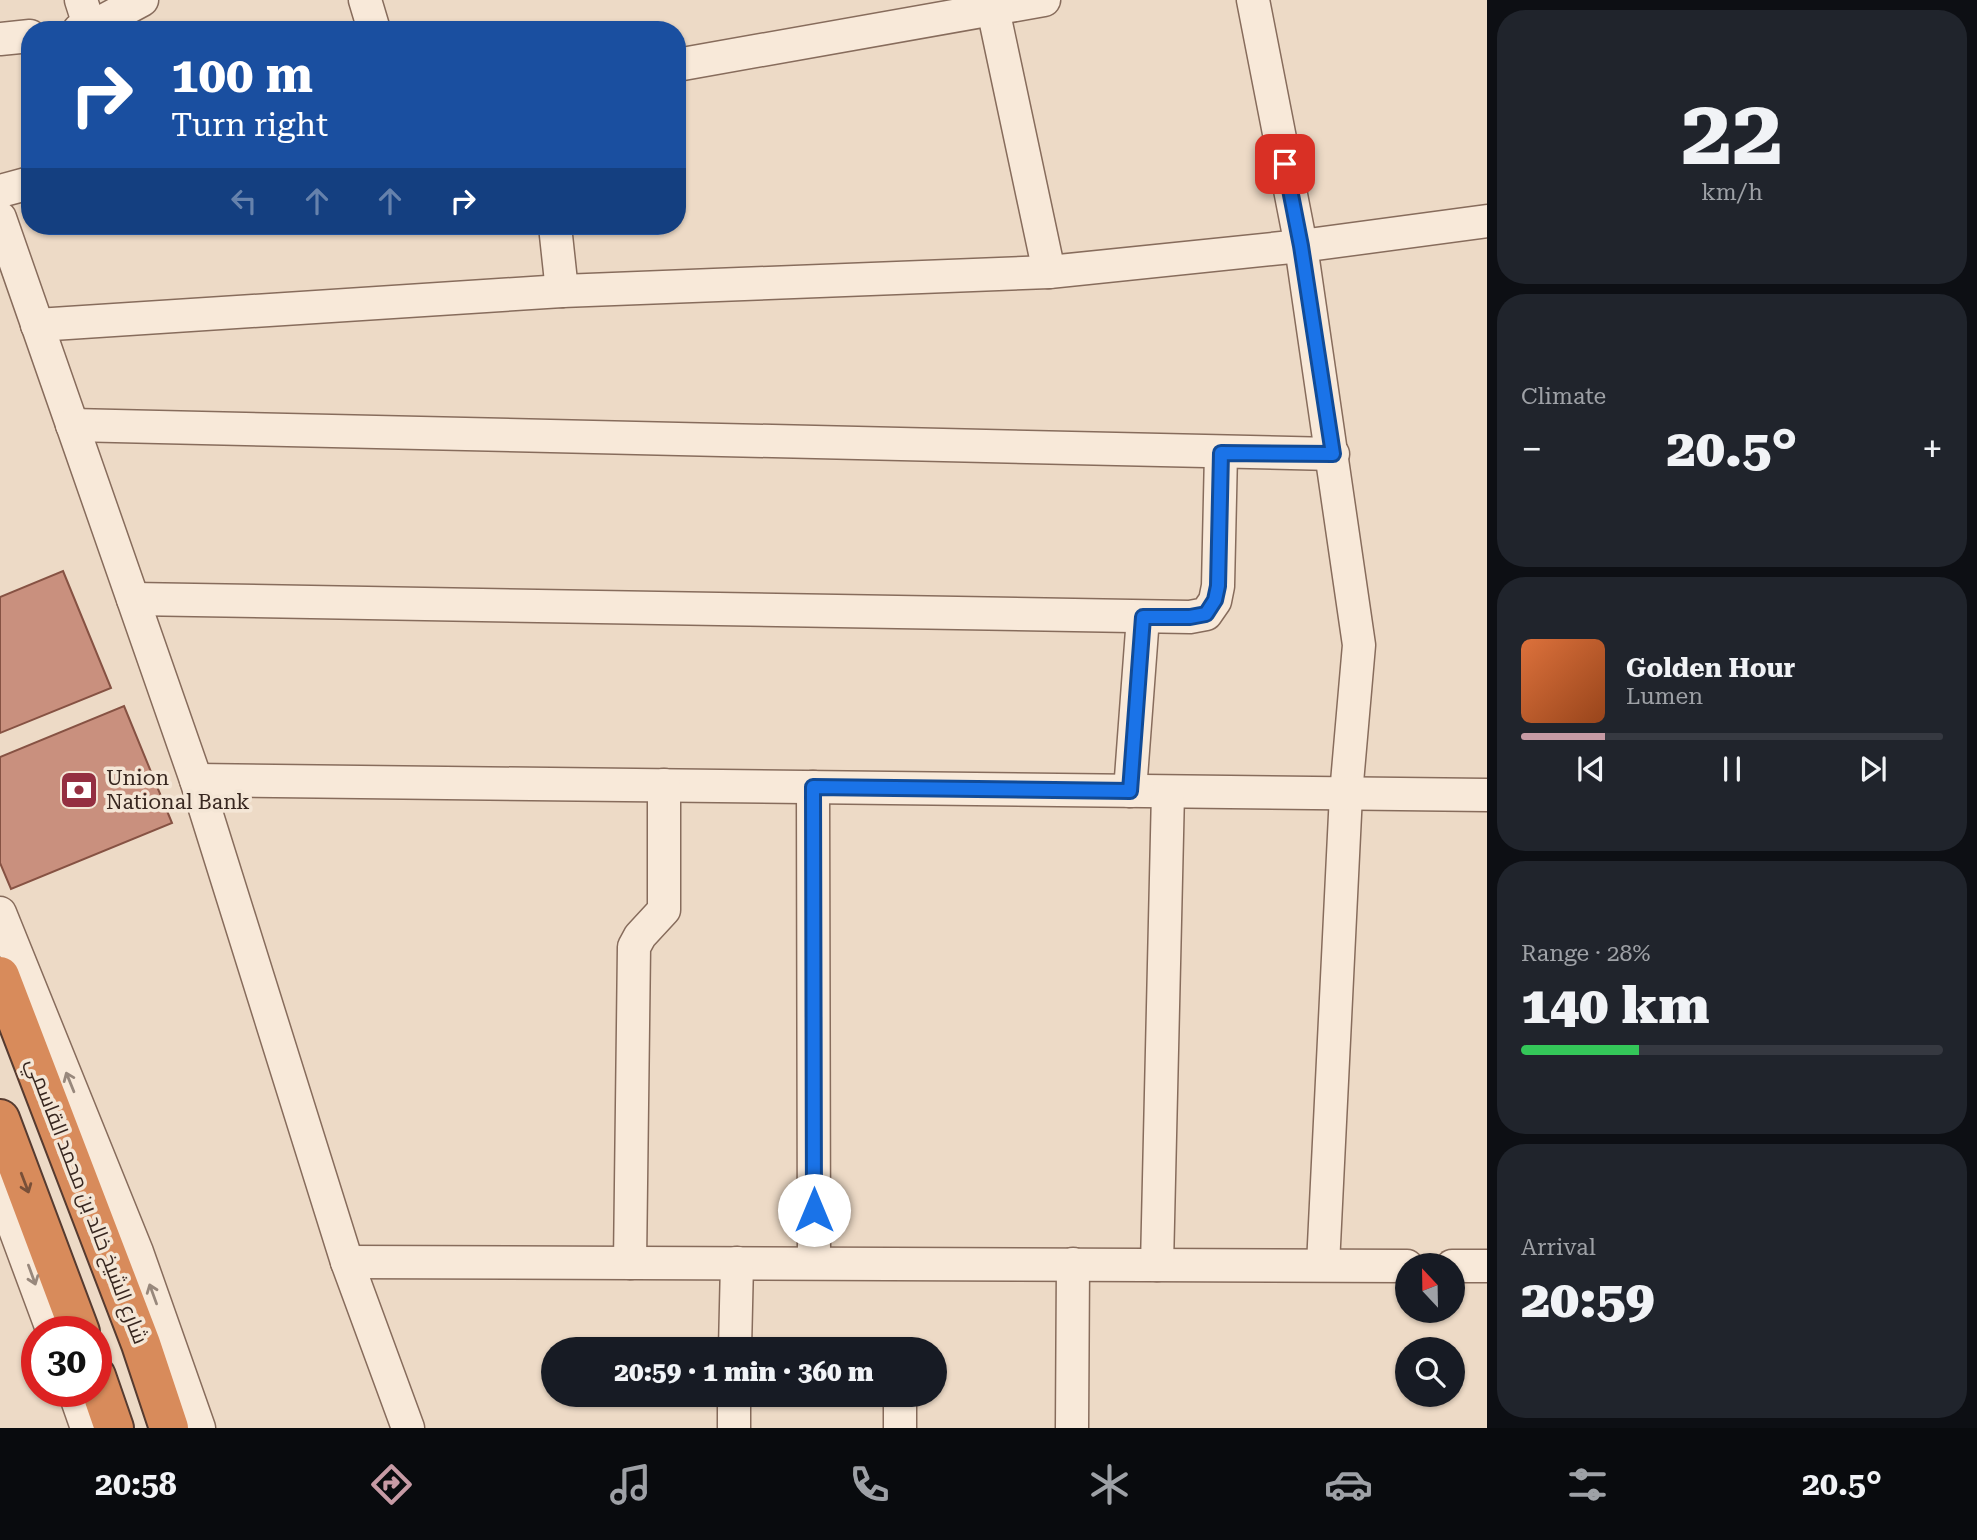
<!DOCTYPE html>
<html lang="en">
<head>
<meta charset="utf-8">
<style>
	:root { --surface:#171b24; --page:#20242c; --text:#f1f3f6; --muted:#9ea1a6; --line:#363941; --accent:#c79ba5 }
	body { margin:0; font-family:"Roboto Serif",Cairo,serif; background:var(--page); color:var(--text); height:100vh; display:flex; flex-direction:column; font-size:26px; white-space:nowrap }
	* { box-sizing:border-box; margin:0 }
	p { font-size:23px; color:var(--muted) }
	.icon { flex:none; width:38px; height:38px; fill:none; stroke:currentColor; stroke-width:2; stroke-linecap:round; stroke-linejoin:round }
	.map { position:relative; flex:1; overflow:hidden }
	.panel { display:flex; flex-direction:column; gap:10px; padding:10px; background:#0d0f14; width:490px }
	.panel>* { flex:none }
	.top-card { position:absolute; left:21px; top:21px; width:665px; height:214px; border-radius:28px; box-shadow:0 2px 5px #0004; background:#1a4fa0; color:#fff; overflow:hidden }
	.needle { width:46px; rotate:338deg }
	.controls { position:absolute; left:1395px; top:1253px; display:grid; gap:14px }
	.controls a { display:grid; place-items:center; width:70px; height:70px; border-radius:50%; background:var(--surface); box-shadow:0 2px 5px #0004; font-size:35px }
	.speed { position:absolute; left:21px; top:1316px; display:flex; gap:14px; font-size:35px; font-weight:700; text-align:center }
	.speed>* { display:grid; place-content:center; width:91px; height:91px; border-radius:50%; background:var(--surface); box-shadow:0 2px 5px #0004; line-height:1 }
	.speed .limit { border:10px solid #d22; background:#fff; color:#111 }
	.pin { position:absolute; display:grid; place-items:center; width:60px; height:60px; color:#fff; margin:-30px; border-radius:14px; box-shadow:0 4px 10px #0006 }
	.me { position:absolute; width:77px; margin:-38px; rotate:0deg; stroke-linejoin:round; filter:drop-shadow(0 0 5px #0008) }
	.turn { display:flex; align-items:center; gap:24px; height:147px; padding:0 35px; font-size:32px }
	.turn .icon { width:91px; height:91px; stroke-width:2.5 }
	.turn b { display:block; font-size:49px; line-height:60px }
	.lanes { display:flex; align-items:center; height:66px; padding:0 35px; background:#0003; justify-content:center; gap:35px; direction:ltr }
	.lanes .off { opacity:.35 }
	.big { font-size:52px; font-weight:800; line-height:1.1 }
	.panel .card { flex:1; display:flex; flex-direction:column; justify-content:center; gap:10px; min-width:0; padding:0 24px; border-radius:28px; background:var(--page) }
	.panel .dial { align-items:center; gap:0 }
	.dial b { font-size:91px; line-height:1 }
	.song { display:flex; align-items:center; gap:21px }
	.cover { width:84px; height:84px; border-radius:10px; background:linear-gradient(135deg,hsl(20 70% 55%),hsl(20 70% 35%)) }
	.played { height:7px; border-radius:4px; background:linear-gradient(90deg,var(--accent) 20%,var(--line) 20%) }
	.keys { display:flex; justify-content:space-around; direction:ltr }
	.heat { display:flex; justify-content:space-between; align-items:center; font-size:38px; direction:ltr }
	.charge { height:10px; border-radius:5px; background:linear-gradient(90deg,#34c759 28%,var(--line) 0) }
	.trip { position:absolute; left:541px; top:1337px; width:406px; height:70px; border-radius:35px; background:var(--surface); box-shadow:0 2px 5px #0004; font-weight:800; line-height:70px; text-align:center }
	.tab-bar { display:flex; height:112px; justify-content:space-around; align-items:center; background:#090b0e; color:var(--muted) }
	.tab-bar .icon { width:49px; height:49px }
	.tab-bar .selected { color:var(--accent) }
	.tab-bar b { font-size:32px; color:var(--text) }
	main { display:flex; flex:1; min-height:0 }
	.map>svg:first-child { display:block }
</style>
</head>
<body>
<main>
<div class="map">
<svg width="1487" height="1428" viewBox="0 0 1487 1428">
	<rect width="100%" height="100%" fill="#eddac6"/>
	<g fill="#c9907e" stroke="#865243" stroke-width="2">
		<path d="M63,571L111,688L0,733V597Z"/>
		<path d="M124,706L172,823L11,889L0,863V757Z"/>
	</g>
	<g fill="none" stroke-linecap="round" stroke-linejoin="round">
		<defs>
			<g id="minor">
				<path d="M81,0L90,28"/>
				<path d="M365,0L374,30"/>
				<path d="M1253,0L1301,246L1359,645L1346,794L1323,1265"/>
				<path d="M993,9L1049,272"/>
				<path d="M79,30L90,28L142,0"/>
				<path d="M0,39L30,36"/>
				<path d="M677,65L1044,0"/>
				<path d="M0,191L30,183"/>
				<path d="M0,218L196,780L347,1262L408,1428"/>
				<path d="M555,226L562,291"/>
				<path d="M37,325L562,291L1049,272L1301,246L1487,221"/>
				<path d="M72,425L1333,454"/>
				<path d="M133,599L1190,617L1206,614L1215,601L1218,586L1221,453"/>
				<path d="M196,780L1487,795"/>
				<path d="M813,787L814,1263"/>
				<path d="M1130,791L1143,617"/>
				<path d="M0,913L137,1252L199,1428"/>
				<path d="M0,1189L53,1332"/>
				<path d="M347,1262L1407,1266"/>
				<path d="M630,1263L634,947L640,936L664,910V785"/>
				<path d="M1157,1265L1168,792"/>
				<path d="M1452,1266H1487"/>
				<path d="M735,1349L737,1263"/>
				<path d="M74,1391L87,1428"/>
				<path d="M734,1428V1395"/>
				<path d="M900,1428V1395"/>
				<path d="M1072,1428L1073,1264"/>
			</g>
			<g id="highway">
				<path d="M0,976L141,1344L169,1428"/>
				<path d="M0,1119L80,1332"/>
				<path d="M96,1376L114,1428"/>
			</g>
		</defs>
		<use href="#minor" stroke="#876c5c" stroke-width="35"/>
		<use href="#highway" stroke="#563b30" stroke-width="42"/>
		<use href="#minor" stroke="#f8e9d9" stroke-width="32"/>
		<use href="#highway" stroke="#d88b5b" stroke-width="38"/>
	</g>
	<defs><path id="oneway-shaft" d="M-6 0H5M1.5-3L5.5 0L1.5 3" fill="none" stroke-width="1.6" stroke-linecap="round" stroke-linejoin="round" transform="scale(1.75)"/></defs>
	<g stroke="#98887c">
		<use href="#oneway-shaft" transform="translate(70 1082) rotate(-112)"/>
		<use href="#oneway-shaft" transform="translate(32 1275) rotate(70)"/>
		<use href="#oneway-shaft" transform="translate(153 1294) rotate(-110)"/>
	</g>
	<use stroke="#784f38" href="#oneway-shaft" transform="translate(25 1183) rotate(69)"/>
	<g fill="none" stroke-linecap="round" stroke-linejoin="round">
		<defs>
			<path id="route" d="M814,1210L813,787L1130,791L1143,617H1190L1206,614L1215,600L1218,586L1221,453L1333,454L1301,246L1285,164"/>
		</defs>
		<use href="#route" stroke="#114b97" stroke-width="18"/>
		<use href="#route" stroke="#1a73e8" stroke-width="12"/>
	</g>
	<defs>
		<symbol id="bank-square" viewBox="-11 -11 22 22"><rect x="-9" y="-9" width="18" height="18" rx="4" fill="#942f41" stroke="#f4e6d6"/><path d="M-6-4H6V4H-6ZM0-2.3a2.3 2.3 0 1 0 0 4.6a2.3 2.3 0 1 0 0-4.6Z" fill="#fff"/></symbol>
	</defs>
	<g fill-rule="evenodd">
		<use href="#bank-square" x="57" y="768" width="44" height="44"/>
	</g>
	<g text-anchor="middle" stroke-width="7" stroke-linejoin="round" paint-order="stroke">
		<g font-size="21" fill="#382720" stroke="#f4e6d6" text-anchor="start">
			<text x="106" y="785">Union<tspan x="106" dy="24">National Bank</tspan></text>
		</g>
		<g font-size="21" fill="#382720" stroke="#f4e6d6">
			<text transform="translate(87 1201) rotate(69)" y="7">شارع الشيخ خالد بن محمد القاسمي</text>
		</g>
	</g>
</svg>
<div class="controls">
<a><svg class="needle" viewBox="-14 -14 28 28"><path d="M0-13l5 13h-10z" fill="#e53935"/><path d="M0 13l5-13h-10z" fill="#9ea1a6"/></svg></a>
<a><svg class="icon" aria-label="search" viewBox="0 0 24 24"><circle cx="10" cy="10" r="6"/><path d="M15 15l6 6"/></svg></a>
</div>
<div class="speed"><div class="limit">30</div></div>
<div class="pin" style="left:1285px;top:164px;background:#d93025"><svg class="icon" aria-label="arrive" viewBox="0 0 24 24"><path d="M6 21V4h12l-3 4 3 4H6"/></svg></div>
<svg class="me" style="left:814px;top:1210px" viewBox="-20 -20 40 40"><circle r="19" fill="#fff"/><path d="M0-13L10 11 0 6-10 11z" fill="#1a73e8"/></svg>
<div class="trip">20:59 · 1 min · 360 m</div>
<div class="top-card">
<div class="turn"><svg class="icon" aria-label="right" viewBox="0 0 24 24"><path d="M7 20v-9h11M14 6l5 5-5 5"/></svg><div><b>100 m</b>Turn right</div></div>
<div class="lanes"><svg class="icon off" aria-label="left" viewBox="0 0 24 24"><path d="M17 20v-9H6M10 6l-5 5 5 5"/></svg><svg class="icon off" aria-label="ahead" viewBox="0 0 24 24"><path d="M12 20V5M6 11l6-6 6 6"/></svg><svg class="icon off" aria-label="ahead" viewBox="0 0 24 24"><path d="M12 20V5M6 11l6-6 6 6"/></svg><svg class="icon" aria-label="right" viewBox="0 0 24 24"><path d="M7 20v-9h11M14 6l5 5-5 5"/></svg></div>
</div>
</div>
<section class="panel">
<div class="card dial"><b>22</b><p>km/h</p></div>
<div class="card"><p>Climate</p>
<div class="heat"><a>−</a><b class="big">20.5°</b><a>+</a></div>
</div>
<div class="card">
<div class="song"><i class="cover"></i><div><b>Golden Hour</b><p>Lumen</p></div></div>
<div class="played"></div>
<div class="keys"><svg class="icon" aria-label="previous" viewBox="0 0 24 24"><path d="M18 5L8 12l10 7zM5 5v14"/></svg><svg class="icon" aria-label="pause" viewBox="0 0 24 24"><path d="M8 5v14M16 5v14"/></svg><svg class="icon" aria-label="next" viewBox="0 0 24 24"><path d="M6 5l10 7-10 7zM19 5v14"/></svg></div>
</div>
<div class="card"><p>Range · 28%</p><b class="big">140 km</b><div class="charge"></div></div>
<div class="card"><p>Arrival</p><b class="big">20:59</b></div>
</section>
</main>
<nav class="tab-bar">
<b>20:58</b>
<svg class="icon selected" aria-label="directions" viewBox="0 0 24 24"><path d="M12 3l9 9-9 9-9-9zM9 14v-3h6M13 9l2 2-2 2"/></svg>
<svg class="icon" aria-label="music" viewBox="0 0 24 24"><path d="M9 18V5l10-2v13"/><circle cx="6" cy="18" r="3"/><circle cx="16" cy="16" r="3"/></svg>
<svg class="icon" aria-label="phone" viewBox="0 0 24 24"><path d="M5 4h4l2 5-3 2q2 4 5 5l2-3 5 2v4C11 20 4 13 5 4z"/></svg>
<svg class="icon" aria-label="climate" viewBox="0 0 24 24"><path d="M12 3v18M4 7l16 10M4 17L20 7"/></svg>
<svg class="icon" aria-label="car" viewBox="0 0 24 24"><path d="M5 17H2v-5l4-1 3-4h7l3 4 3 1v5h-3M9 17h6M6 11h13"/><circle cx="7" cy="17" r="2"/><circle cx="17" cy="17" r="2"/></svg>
<svg class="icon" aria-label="filters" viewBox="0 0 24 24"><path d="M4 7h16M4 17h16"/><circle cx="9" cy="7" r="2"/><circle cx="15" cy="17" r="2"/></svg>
<b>20.5°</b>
</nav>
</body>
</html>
